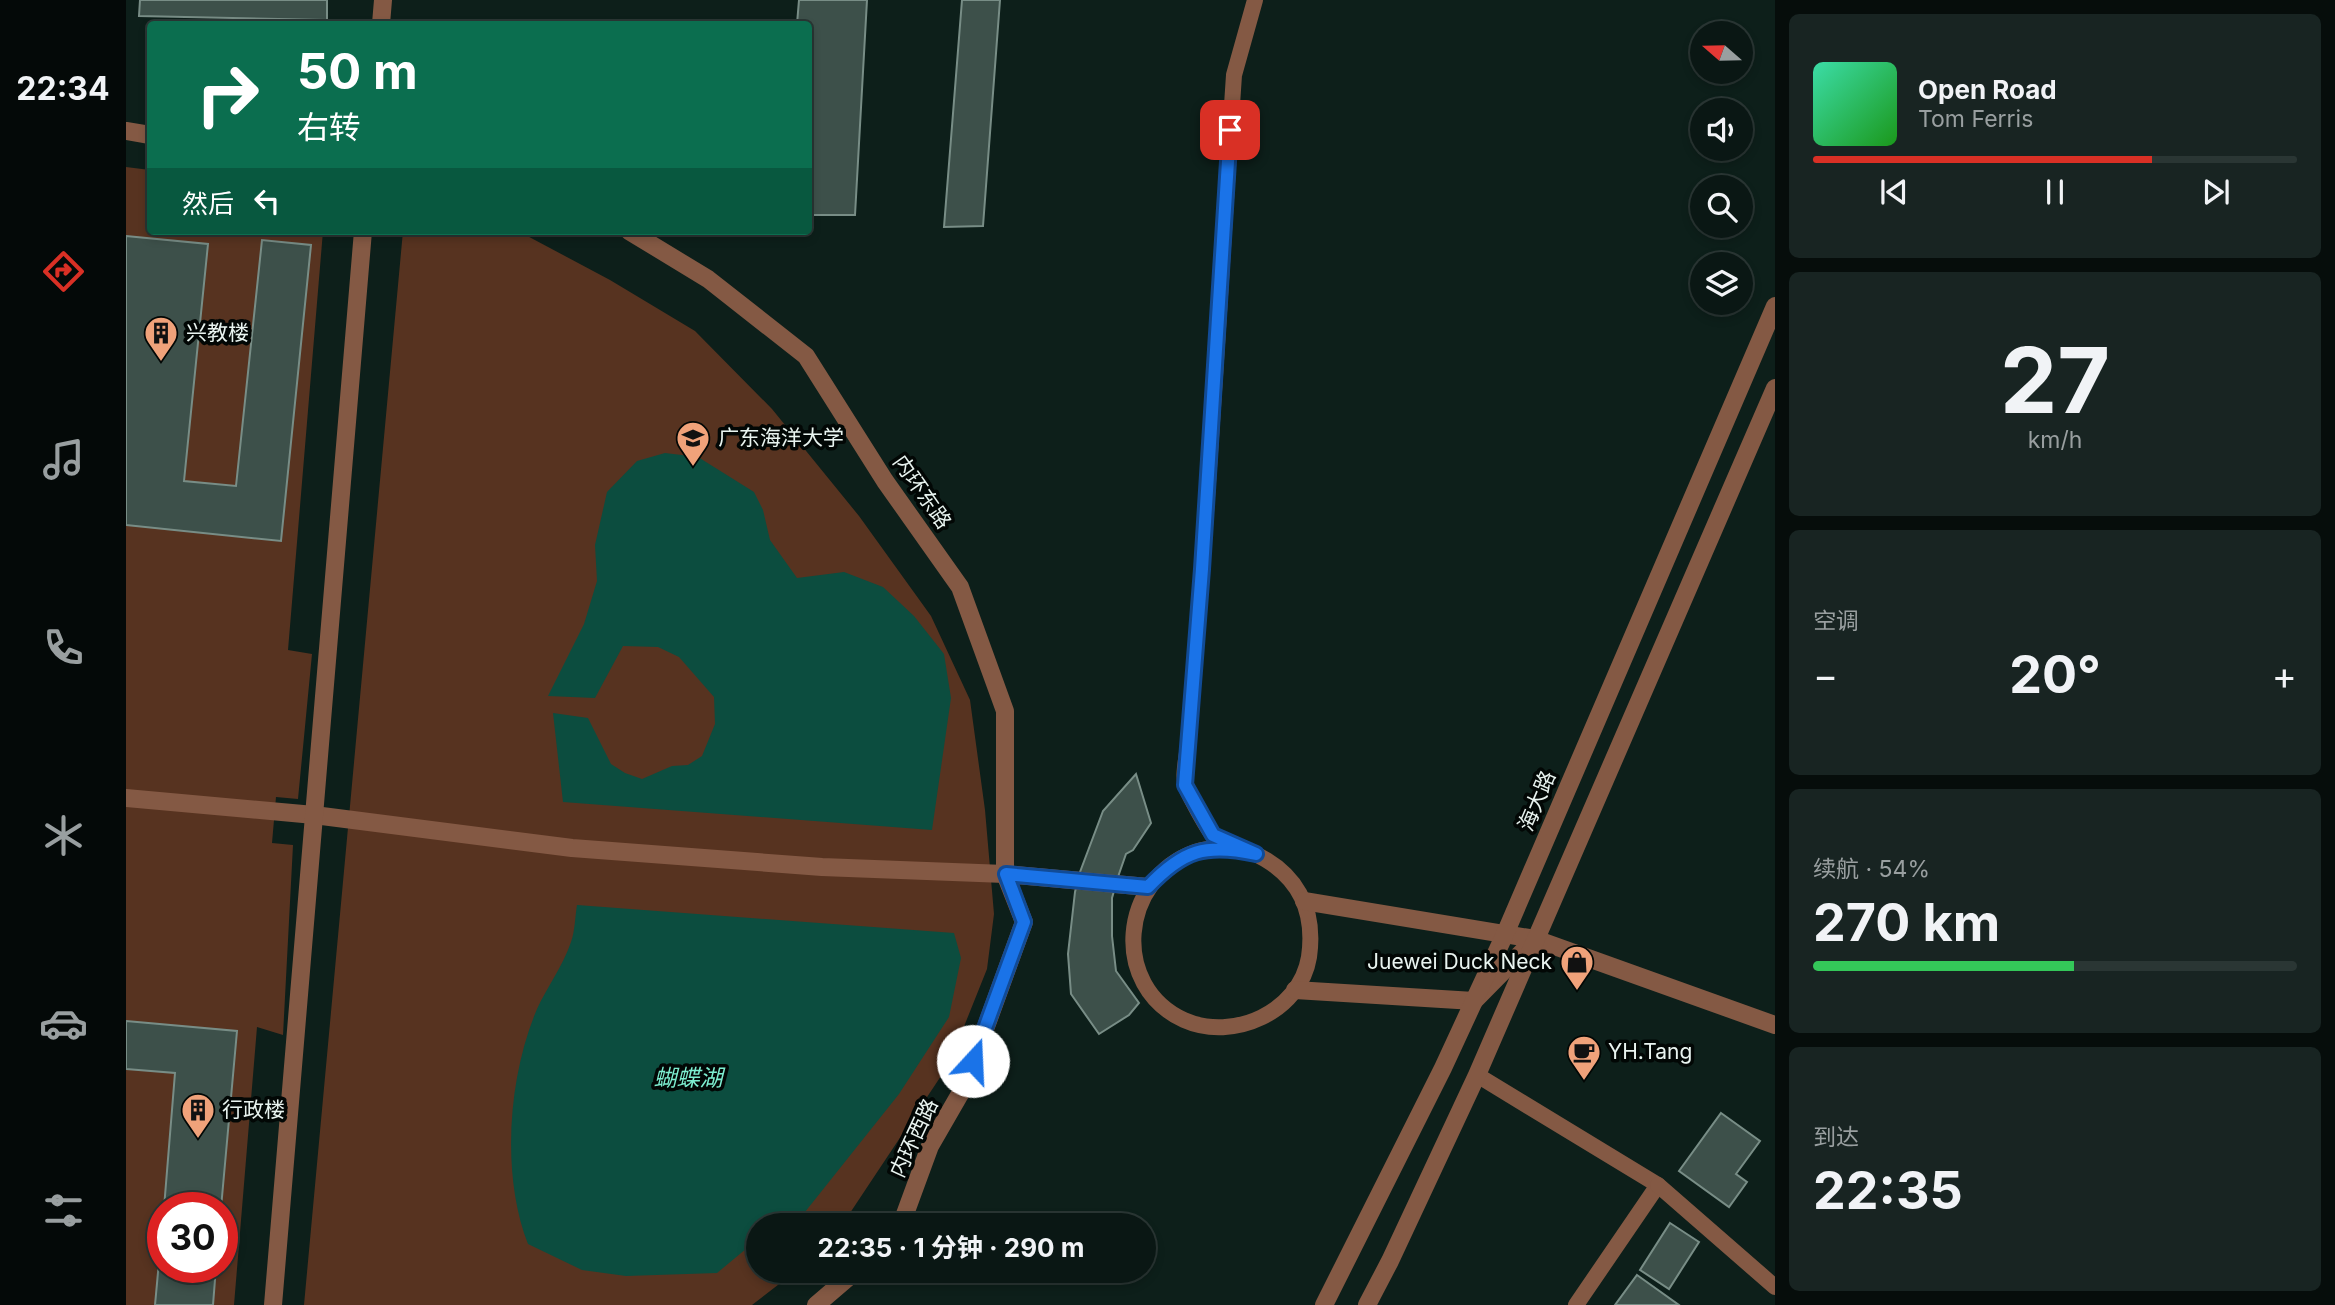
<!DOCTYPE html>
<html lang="zh">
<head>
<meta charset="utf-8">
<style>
	:root { --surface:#0a1714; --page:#182422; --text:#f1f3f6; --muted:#999fa0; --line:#2a3634; --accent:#d93025 }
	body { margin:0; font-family:Inter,"Noto Sans SC",sans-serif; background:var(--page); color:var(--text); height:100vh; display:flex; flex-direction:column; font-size:26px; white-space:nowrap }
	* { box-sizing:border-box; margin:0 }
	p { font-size:23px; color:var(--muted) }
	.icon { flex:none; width:38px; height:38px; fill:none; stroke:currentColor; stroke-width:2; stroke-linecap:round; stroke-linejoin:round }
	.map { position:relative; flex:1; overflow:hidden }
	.details { display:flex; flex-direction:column; gap:14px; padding:14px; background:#060d0b; width:560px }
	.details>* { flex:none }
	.hud { position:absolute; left:21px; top:21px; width:665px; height:214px; border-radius:7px; box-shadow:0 4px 10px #0003,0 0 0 2px var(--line); background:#0b6e4f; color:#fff; overflow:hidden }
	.needle { width:46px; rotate:290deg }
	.tools { position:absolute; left:1564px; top:21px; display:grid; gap:14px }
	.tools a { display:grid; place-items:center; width:63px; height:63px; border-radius:50%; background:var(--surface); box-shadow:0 4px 10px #0003,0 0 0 2px var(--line); font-size:35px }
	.speed { position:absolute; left:21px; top:1192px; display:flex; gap:14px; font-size:35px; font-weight:700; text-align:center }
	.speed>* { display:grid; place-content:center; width:91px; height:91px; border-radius:50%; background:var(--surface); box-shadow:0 4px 10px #0003,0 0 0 2px var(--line); line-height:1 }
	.speed .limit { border:10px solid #d22; background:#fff; color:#111 }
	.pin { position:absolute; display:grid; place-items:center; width:60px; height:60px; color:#fff; margin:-30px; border-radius:14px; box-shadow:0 4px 10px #0006 }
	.me { position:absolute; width:77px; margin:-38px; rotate:20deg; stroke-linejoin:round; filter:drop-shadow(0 0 5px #0008) }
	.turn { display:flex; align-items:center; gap:24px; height:147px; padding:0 35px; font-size:32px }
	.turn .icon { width:91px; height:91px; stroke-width:2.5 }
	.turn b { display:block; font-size:49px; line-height:60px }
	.then { display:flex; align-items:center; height:66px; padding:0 35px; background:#0003; gap:14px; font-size:26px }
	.big { font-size:52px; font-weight:700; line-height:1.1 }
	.details .widget { flex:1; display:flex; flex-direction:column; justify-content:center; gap:10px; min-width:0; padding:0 24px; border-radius:10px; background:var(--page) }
	.details .dial { align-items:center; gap:0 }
	.dial b { font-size:91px; line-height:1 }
	.song { display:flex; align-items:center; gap:21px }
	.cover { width:84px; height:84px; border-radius:10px; background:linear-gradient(135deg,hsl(160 70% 55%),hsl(120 70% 35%)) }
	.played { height:7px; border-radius:4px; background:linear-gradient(90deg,var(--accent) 70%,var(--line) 70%) }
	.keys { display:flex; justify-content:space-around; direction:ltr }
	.heat { display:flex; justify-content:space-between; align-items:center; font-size:38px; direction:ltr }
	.charge { height:10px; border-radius:5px; background:linear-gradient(90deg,#34c759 54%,var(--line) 0) }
	.trip { position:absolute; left:620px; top:1213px; width:410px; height:70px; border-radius:35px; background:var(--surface); box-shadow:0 4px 10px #0003,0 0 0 2px var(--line); font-weight:700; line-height:70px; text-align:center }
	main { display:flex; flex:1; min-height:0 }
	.menu { display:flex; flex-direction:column; width:126px; justify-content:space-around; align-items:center; background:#040908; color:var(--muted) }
	.menu .icon { width:49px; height:49px }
	.menu .selected { color:var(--accent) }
	.menu b { font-size:32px; color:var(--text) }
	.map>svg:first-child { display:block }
</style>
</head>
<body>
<main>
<nav class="menu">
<b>22:34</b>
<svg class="icon selected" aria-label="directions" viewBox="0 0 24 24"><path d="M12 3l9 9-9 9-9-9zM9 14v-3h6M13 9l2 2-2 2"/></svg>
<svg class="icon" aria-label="music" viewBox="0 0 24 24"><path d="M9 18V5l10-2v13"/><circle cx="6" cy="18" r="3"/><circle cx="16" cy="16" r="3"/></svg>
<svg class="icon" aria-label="phone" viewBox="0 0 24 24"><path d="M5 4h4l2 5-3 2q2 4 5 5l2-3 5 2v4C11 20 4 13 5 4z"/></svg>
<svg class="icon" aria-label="climate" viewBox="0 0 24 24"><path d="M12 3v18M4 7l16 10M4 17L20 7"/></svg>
<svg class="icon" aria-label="car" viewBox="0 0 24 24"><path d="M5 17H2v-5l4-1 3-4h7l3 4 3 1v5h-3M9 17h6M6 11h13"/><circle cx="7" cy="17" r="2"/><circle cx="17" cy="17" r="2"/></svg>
<svg class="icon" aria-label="filters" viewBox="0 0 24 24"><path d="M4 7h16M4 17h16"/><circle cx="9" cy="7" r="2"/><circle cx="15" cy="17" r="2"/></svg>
</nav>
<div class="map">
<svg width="1649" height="1305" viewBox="0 0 1649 1305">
	<rect width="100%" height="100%" fill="#0d1f1a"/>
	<g fill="#573320" fill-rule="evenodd">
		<path d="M0,167L24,170V231H197L162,650L186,654L172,799L150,797L146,843L167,845L157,1035L131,1027L108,1305H0ZM37,1208H96V1267H37Z"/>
		<path d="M277,231H392L484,280L569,331L646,409L733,516L805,616L844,700L859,810L868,914L861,969L823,1064L716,1225H632V1270L670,1271L626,1305H178Z"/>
	</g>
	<g fill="#0c4d3f">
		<path d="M539,453L572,457L628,492L637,510L644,540L671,578L718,572L757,587L788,616L818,654L825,698L806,830L437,802L427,713L462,718L485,764L499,773L516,779L546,766L562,765L576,756L589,724L588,697L553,657L532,647L497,646L469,698L422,696L458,624L471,581L469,545L481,492L511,461Z"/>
		<path d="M451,905L828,933L835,958L823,1017L773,1094L679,1212L661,1217L650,1225H632V1239L591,1273L500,1276L456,1270L402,1244C375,1175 382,1077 411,1009C421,987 437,966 445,942C449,931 449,917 451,905Z"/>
	</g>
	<g fill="#3d504a" stroke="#788d86" stroke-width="2">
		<path d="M14,0H201V20L13,16Z"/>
		<path d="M673,0H741L729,215H682V24H671Z"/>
		<path d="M836,0H874L857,226L818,227Z"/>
		<path d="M0,236L82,244L58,481L110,486L136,240L185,245L155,541L0,525Z"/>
		<path d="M1010,774L1025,823L1007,850L1000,854L993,874L986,898V936L990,971L1013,1003L1003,1015L973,1034L945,994L942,954L949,892L954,872L977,811Z"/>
		<path d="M0,1021L111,1031L95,1208H38L49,1073L0,1069Z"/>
		<path d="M1595,1113L1634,1141L1610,1174L1621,1182L1603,1207L1553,1171Z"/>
		<path d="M37,1218V1267H90L87,1305H29Z"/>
		<path d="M1544,1223L1573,1242L1543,1289L1514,1270Z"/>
		<path d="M1511,1275L1553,1305H1489Z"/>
	</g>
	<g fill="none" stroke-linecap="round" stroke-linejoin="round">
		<g stroke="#845944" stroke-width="16">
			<path d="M1129,0L1108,75C1096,253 1087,430 1073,607C1069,653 1066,699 1062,745C1061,757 1056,775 1060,787C1061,792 1083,832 1087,835C1094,841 1115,848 1125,852C1170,872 1190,908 1183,957C1174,1012 1107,1042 1058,1020C984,986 994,879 1069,852C1089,845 1109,850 1130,854"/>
			<path d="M1351,1075L1532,1185L1450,1305"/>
			<path d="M1532,1185L1649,1287"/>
		</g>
		<g stroke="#845944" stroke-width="18">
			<path d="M255,24L257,0"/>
			<path d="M0,131L24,135"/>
			<path d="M503,231L582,279L680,356L759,481L834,587L879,711V874L898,922L838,1087L804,1146L775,1225"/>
			<path d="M0,798L188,815L446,848L696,867L879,874L1022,887"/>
			<path d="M1409,939L1649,1025"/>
			<path d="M1169,990L1348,1001L1409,939L1178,901"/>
			<path d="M147,1305L237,231"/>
			<path d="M690,1305L731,1270"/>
		</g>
		<g stroke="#845944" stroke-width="18">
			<path d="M1198,1305L1317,1068L1379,934L1649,306"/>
			<path d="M1241,1305L1264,1261L1351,1075L1649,388"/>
		</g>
	</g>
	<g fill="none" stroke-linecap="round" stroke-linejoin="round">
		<defs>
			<path id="route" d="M847,1061L898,922L880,874L1022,887C1057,850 1080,843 1130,854L1087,835L1059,785L1076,569L1104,130"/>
		</defs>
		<use href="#route" stroke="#114b97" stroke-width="18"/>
		<use href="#route" stroke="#1a73e8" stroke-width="12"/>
	</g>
	<defs>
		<symbol id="building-pin" viewBox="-11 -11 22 30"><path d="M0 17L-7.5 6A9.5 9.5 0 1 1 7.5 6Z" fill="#f0a27a" stroke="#020705"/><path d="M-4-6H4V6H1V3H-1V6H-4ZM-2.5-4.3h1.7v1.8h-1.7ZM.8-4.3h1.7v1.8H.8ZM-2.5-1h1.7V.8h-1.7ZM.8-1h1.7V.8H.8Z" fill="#111"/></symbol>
		<symbol id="university-pin" viewBox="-11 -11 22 30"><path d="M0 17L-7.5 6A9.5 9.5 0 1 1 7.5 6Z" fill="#f0a27a" stroke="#020705"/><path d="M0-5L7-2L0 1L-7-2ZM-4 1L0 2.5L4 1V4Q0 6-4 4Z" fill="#111"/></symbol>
		<symbol id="shop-pin" viewBox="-11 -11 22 30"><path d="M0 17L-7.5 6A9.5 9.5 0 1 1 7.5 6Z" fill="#f0a27a" stroke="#020705"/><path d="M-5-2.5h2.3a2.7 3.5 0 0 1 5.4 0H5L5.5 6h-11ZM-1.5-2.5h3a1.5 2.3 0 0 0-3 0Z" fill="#111"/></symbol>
		<symbol id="cafe-pin" viewBox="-11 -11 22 30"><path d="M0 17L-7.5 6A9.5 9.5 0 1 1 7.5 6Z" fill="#f0a27a" stroke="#020705"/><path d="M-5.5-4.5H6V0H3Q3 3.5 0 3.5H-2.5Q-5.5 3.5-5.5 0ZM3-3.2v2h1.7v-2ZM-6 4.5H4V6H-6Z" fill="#111"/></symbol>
	</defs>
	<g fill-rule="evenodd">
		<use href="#building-pin" x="16" y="314" width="38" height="52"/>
		<use href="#university-pin" x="548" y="419" width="38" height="52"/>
		<use href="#shop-pin" x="1432" y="943" width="38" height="52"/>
		<use href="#cafe-pin" x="1439" y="1033" width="38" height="52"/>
		<use href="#building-pin" x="53" y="1091" width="38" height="52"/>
	</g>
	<g text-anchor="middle" stroke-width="7" stroke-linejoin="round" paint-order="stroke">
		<g font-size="21" fill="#e9f4f0" stroke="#020705" text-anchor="start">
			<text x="60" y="340">兴教楼</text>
			<text x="592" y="445">广东海洋大学</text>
			<text x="1426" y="969" text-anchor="end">Juewei Duck Neck</text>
			<text x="1482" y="1059">YH.Tang</text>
			<text x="96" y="1117">行政楼</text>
		</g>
		<g font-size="21" fill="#e9f4f0" stroke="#020705">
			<text transform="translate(796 492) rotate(55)" y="7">内环东路</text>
			<text transform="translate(1411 801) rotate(-67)" y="7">海大路</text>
			<text transform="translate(788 1138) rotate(-65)" y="7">内环西路</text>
		</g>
		<g font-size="23" font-style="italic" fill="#7deed0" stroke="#020705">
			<text x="562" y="1086">蝴蝶湖</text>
		</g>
	</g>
</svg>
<div class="tools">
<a><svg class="needle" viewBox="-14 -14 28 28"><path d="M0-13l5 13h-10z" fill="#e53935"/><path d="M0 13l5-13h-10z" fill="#999fa0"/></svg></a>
<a><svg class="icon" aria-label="sound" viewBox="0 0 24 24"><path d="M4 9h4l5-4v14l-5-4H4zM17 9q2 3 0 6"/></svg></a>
<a><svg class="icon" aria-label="search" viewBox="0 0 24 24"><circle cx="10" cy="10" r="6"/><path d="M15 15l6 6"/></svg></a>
<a><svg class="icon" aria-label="layers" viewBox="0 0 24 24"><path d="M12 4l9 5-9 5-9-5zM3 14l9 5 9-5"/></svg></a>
</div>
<div class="speed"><div class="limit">30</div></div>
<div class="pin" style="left:1104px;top:130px;background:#d93025"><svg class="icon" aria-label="arrive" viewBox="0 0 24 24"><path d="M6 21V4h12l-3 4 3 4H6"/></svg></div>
<svg class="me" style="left:847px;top:1061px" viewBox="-20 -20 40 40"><circle r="19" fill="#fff"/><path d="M0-13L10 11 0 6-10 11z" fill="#1a73e8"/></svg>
<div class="trip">22:35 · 1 分钟 · 290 m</div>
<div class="hud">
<div class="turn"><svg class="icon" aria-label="right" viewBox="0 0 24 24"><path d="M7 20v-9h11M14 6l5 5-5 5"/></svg><div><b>50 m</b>右转</div></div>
<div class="then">然后<svg class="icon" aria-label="left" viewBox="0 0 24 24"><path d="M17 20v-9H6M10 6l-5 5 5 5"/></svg></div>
</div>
</div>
<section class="details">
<div class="widget">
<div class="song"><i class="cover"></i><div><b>Open Road</b><p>Tom Ferris</p></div></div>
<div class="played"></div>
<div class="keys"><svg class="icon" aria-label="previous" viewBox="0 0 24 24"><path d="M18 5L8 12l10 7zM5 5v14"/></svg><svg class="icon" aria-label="pause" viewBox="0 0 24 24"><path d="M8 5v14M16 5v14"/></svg><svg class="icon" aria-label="next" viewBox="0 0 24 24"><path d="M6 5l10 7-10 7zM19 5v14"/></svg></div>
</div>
<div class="widget dial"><b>27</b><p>km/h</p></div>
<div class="widget"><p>空调</p>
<div class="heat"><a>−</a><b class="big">20°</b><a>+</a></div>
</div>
<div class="widget"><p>续航 · 54%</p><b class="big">270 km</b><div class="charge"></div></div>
<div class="widget"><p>到达</p><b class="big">22:35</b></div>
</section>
</main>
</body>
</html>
